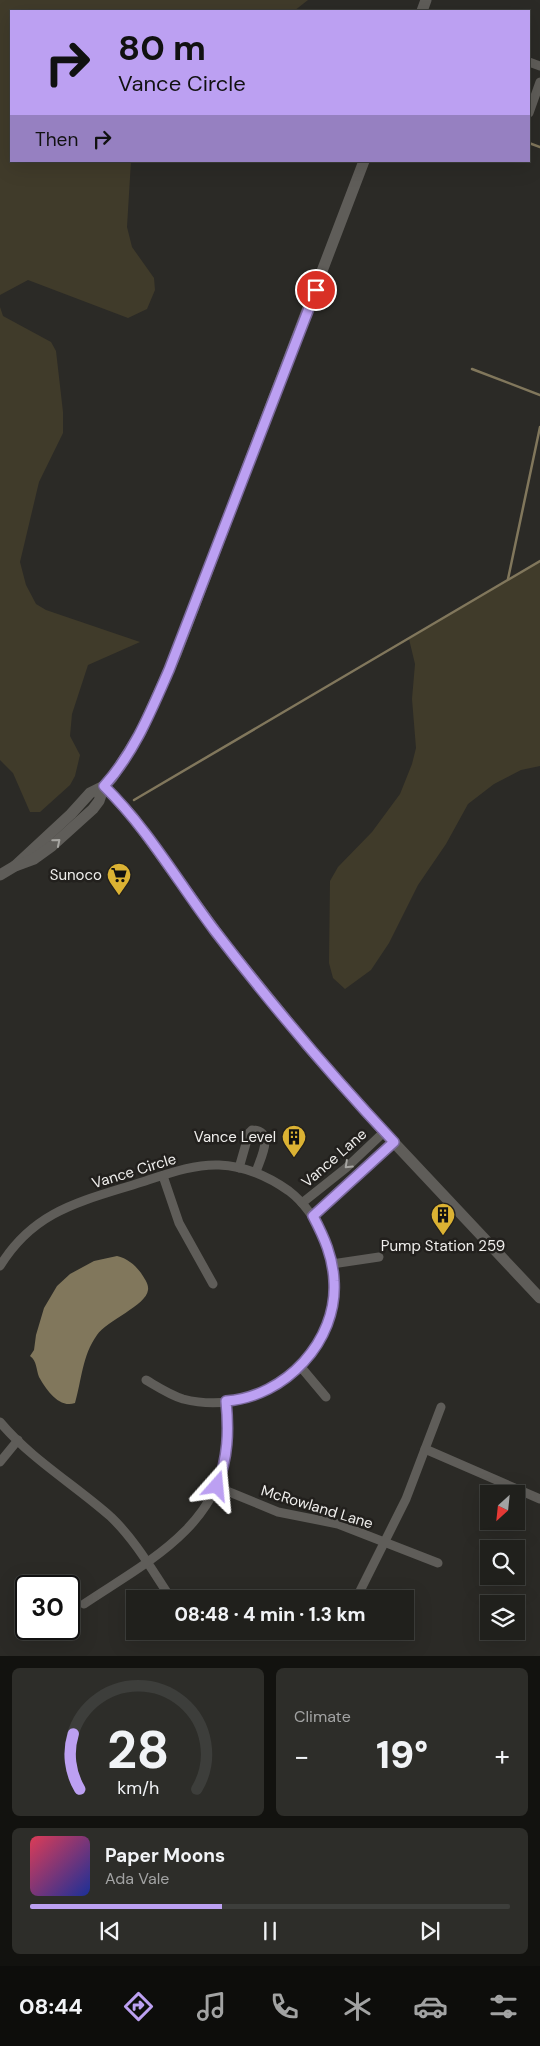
<!DOCTYPE html>
<html lang="en">
<head>
<meta charset="utf-8">
<style>
	:root { --surface:#20201c; --page:#2d2d29; --text:#f1f3f6; --muted:#a2a3a3; --line:#3d3e3b; --accent:#bca0f2 }
	body { margin:0; font-family:"DM Sans",sans-serif; background:var(--page); color:var(--text); height:100vh; display:flex; flex-direction:column; font-size:19px; white-space:nowrap }
	* { box-sizing:border-box; margin:0 }
	p { font-size:16px; color:var(--muted) }
	.icon { flex:none; width:28px; height:28px; fill:none; stroke:currentColor; stroke-width:2; stroke-linecap:round; stroke-linejoin:round }
	.map { position:relative; height:1656px; overflow:hidden }
	.side { display:flex; flex-direction:column; gap:12px; padding:12px; background:#12120f; flex:1 }
	.side>* { flex:none }
	.top-card { position:absolute; left:10px; top:10px; width:520px; height:152px; border-radius:0px; box-shadow:0 5px 20px #0002,0 0 0 1px var(--line); background:#bca0f2; color:#111; overflow:hidden }
	.needle { width:32px; rotate:207deg }
	.fabs { position:absolute; left:480px; top:1485px; display:grid; gap:10px }
	.fabs a { display:grid; place-items:center; width:45px; height:45px; border-radius:0px; background:var(--surface); box-shadow:0 5px 20px #0002,0 0 0 1px var(--line); font-size:25px }
	.speed { position:absolute; left:15px; top:1575px; display:flex; gap:10px; font-size:25px; font-weight:700; text-align:center }
	.speed>* { display:grid; place-content:center; width:65px; height:65px; border-radius:50%; background:var(--surface); box-shadow:0 5px 20px #0002,0 0 0 1px var(--line); line-height:1 }
	.speed .limit { border:2px solid #111; border-radius:8px; background:#fff; color:#111 }
	.pin { position:absolute; display:grid; place-items:center; width:42px; height:42px; color:#fff; margin:-21px; border:2px solid #fff; border-radius:50%; box-shadow:0 1px 5px #0007 }
	.me { position:absolute; width:55px; margin:-28px; rotate:18deg; stroke-linejoin:round; filter:drop-shadow(0 0 4px #0008) }
	.turn { display:flex; align-items:center; gap:18px; height:105px; padding:0 25px; font-size:22px }
	.turn .icon { width:65px; height:65px; stroke-width:2.5 }
	.turn b { display:block; font-size:35px; line-height:42px }
	.then { display:flex; align-items:center; height:48px; padding:0 25px; background:#0003; gap:10px; font-size:19px }
	.big { font-size:38px; font-weight:800; line-height:1.1 }
	.side .widget { flex:1; display:flex; flex-direction:column; justify-content:center; gap:8px; min-width:0; padding:0 18px; border-radius:8px; background:var(--page) }
	.side .dial { align-items:center; gap:0 }
	.dial svg { height:130px; overflow:visible; fill:none; stroke:var(--line); stroke-width:7; stroke-linecap:round; text-anchor:middle }
	.dial text { fill:var(--text); stroke:none }
	.song { display:flex; align-items:center; gap:15px }
	.cover { width:60px; height:60px; border-radius:8px; background:linear-gradient(135deg,hsl(350 70% 55%),hsl(230 70% 35%)) }
	.played { height:5px; border-radius:2px; background:linear-gradient(90deg,var(--accent) 40%,var(--line) 40%) }
	.keys { display:flex; justify-content:space-around; direction:ltr }
	.heat { display:flex; justify-content:space-between; align-items:center; font-size:28px; direction:ltr }
	.side .tiles { flex:1; display:grid; gap:12px; grid-template-columns:1fr 1fr }
	.widget:last-child { grid-column:span 2 }
	.trip { position:absolute; left:126px; top:1590px; width:288px; height:50px; border-radius:0px; background:var(--surface); box-shadow:0 5px 20px #0002,0 0 0 1px var(--line); font-weight:800; line-height:50px; text-align:center }
	.tab-bar { display:flex; height:80px; justify-content:space-around; align-items:center; background:#0d0d0b; color:var(--muted) }
	.tab-bar .icon { width:35px; height:35px }
	.tab-bar .current { color:var(--accent) }
	.tab-bar b { font-size:22px; color:var(--text) }
	.map>svg:first-child { display:block }
</style>
</head>
<body>
<div class="map">
<svg width="540" height="1656" viewBox="0 0 540 1656">
	<rect width="100%" height="100%" fill="#2b2a26"/>
	<g fill="#403b2a">
		<path d="M0,0H308L294,11H11V161H131L127,227L132,247L154,278L155,290L147,309L128,318L28,280L0,295V298Z"/>
		<path d="M0,307L3,316L51,342L56,351L63,412V433L39,482L20,562L26,585L36,604L46,610L140,642L88,665L72,714L70,736L80,755L75,776L70,785L40,812H30L13,773L0,760Z"/>
		<path d="M540,561V766L521,770L494,784L468,804L446,844L418,885L389,943L371,970L345,989L333,978L329,963L330,881L338,867L372,832L400,794L412,764L416,748L412,699L415,664L409,639Z"/>
	</g>
	<path fill="#81775c" d="M117,1256C127,1258 135,1265 141,1273C144,1278 149,1284 148,1290C146,1306 107,1320 97,1335C82,1356 82,1379 75,1403C59,1409 46,1389 39,1377C36,1369 37,1361 30,1356L34,1350L36,1335L44,1308L57,1286L70,1274L94,1261Z"/>
	<g fill="none" stroke-linecap="round" stroke-linejoin="round">
		<g stroke="#81775c" stroke-width="2.5">
			<path d="M529,143L540,147"/>
			<path d="M472,369L540,395"/>
			<path d="M508,579L540,427"/>
			<path d="M134,800L540,561"/>
		</g>
		<g stroke="#5f5d59" stroke-width="9">
			<path d="M529,62L540,66"/>
			<path d="M529,113L540,82"/>
			<path d="M239,1168L249,1133L252,1130C276,1131 260,1159 256,1172"/>
			<path d="M163,1176L179,1223L213,1284"/>
			<path d="M302,1203L346,1168L384,1132"/>
			<path d="M313,1216L394,1143"/>
			<path d="M332,1264L379,1257"/>
			<path d="M0,1266C35,1209 83,1201 142,1182C167,1174 193,1164 219,1165C245,1166 268,1176 289,1191C306,1204 316,1220 324,1239C364,1329 277,1423 183,1399C170,1395 158,1387 146,1380"/>
			<path d="M300,1366L326,1397"/>
			<path d="M0,1422C31,1459 75,1485 111,1517C135,1540 152,1570 170,1597"/>
			<path d="M425,1449L540,1499"/>
			<path d="M0,1462L18,1440"/>
			<path d="M217,1487L278,1512L338,1524L438,1563"/>
			<path d="M356,1599L406,1499L441,1407"/>
			<path d="M84,1604C145,1563 218,1528 227,1447C229,1432 227,1417 226,1401"/>
		</g>
		<g stroke="#5f5d59" stroke-width="11">
			<path d="M422,11L426,0"/>
			<path d="M104,786L133,817L225,944L312,1051L386,1134L540,1298"/>
			<path d="M15,866L71,814L90,793L104,786L112,778L141,732L176,654L364,161"/>
			<path d="M0,875L15,866L34,859L52,846L93,809L99,801L104,786"/>
		</g>
	</g>
	<defs><path id="oneway-chevron" d="M-2-3.5L2.5 0L-2 3.5" fill="none" stroke-width="1.6" stroke-linecap="round" stroke-linejoin="round" transform="scale(1.25)"/></defs>
	<g stroke="#a7a6a2">
		<use href="#oneway-chevron" transform="translate(57 842) rotate(-40)"/>
		<use href="#oneway-chevron" transform="translate(348 1165) rotate(137)"/>
	</g>
	<g fill="none" stroke-linecap="round" stroke-linejoin="round">
		<defs>
			<path id="route" d="M217,1486C228,1458 229,1431 226,1401C285,1397 338,1341 334,1281C333,1257 324,1237 313,1216L394,1142C331,1075 271,1004 215,931C178,882 148,829 104,786C134,753 151,711 169,670L316,290"/>
		</defs>
		<use href="#route" stroke="#7a689d" stroke-width="12"/>
		<use href="#route" stroke="#bca0f2" stroke-width="9"/>
	</g>
	<defs>
		<symbol id="supermarket-pin" viewBox="-11 -11 22 30"><path d="M0 17L-7.5 6A9.5 9.5 0 1 1 7.5 6Z" fill="#dbb233" stroke="#22201d"/><path d="M-6-5.5h2.5l.6 2H6L4.5 2H-2.5L-4.4-4H-6ZM-1.5 3.2a1.3 1.3 0 1 0 .1 0ZM3 3.2a1.3 1.3 0 1 0 .1 0Z" fill="#111"/></symbol>
		<symbol id="building-pin" viewBox="-11 -11 22 30"><path d="M0 17L-7.5 6A9.5 9.5 0 1 1 7.5 6Z" fill="#dbb233" stroke="#22201d"/><path d="M-4-6H4V6H1V3H-1V6H-4ZM-2.5-4.3h1.7v1.8h-1.7ZM.8-4.3h1.7v1.8H.8ZM-2.5-1h1.7V.8h-1.7ZM.8-1h1.7V.8H.8Z" fill="#111"/></symbol>
	</defs>
	<g fill-rule="evenodd">
		<use href="#supermarket-pin" x="105" y="861" width="28" height="38"/>
		<use href="#building-pin" x="280" y="1123" width="28" height="38"/>
		<use href="#building-pin" x="429" y="1201" width="28" height="38"/>
	</g>
	<g text-anchor="middle" stroke-width="5" stroke-linejoin="round" paint-order="stroke">
		<g font-size="15" fill="#efeeec" stroke="#22201d" text-anchor="end">
			<text x="102" y="880">Sunoco</text>
			<text x="276" y="1142">Vance Level</text>
			<text x="443" y="1251" text-anchor="middle">Pump Station 259</text>
		</g>
		<g font-size="15" fill="#efeeec" stroke="#22201d">
			<text transform="translate(334 1158) rotate(-41)" y="5">Vance Lane</text>
			<text transform="translate(134 1171) rotate(-17)" y="5">Vance Circle</text>
			<text transform="translate(317 1507) rotate(17)" y="5">McRowland Lane</text>
		</g>
	</g>
</svg>
<div class="fabs">
<a><svg class="needle" viewBox="-14 -14 28 28"><path d="M0-13l5 13h-10z" fill="#e53935"/><path d="M0 13l5-13h-10z" fill="#a2a3a3"/></svg></a>
<a><svg class="icon" aria-label="search" viewBox="0 0 24 24"><circle cx="10" cy="10" r="6"/><path d="M15 15l6 6"/></svg></a>
<a><svg class="icon" aria-label="layers" viewBox="0 0 24 24"><path d="M12 4l9 5-9 5-9-5zM3 14l9 5 9-5"/></svg></a>
</div>
<div class="speed"><div class="limit">30</div></div>
<div class="pin" style="left:316px;top:290px;background:#d93025"><svg class="icon" aria-label="arrive" viewBox="0 0 24 24"><path d="M6 21V4h12l-3 4 3 4H6"/></svg></div>
<svg class="me" style="left:217px;top:1486px" viewBox="-20 -20 40 40"><path d="M0-17L14 15 0 8-14 15z" fill="#bca0f2" stroke="#fff" stroke-width="4"/></svg>
<div class="trip">08:48 · 4 min · 1.3 km</div>
<div class="top-card">
<div class="turn"><svg class="icon" aria-label="right" viewBox="0 0 24 24"><path d="M7 20v-9h11M14 6l5 5-5 5"/></svg><div><b>80 m</b>Vance Circle</div></div>
<div class="then">Then<svg class="icon" aria-label="right" viewBox="0 0 24 24"><path d="M7 20v-9h11M14 6l5 5-5 5"/></svg></div>
</div>
</div>
<section class="side">
<div class="tiles">
<div class="widget dial"><svg viewBox="0 0 100 80">
<path d="M14 69A42 42 0 1 1 86 69"/>
<path d="M14 69A42 42 0 0 1 10 35" stroke="#bca0f2"/>
<text x="50" y="56" font-size="32" font-weight="700">28</text>
<text x="50" y="72" font-size="11">km/h</text>
</svg></div>
<div class="widget"><p>Climate</p>
<div class="heat"><a>−</a><b class="big">19°</b><a>+</a></div>
</div>
<div class="widget">
<div class="song"><i class="cover"></i><div><b>Paper Moons</b><p>Ada Vale</p></div></div>
<div class="played"></div>
<div class="keys"><svg class="icon" aria-label="previous" viewBox="0 0 24 24"><path d="M18 5L8 12l10 7zM5 5v14"/></svg><svg class="icon" aria-label="pause" viewBox="0 0 24 24"><path d="M8 5v14M16 5v14"/></svg><svg class="icon" aria-label="next" viewBox="0 0 24 24"><path d="M6 5l10 7-10 7zM19 5v14"/></svg></div>
</div>
</div>
</section>
<nav class="tab-bar">
<b>08:44</b>
<svg class="icon current" aria-label="directions" viewBox="0 0 24 24"><path d="M12 3l9 9-9 9-9-9zM9 14v-3h6M13 9l2 2-2 2"/></svg>
<svg class="icon" aria-label="music" viewBox="0 0 24 24"><path d="M9 18V5l10-2v13"/><circle cx="6" cy="18" r="3"/><circle cx="16" cy="16" r="3"/></svg>
<svg class="icon" aria-label="phone" viewBox="0 0 24 24"><path d="M5 4h4l2 5-3 2q2 4 5 5l2-3 5 2v4C11 20 4 13 5 4z"/></svg>
<svg class="icon" aria-label="climate" viewBox="0 0 24 24"><path d="M12 3v18M4 7l16 10M4 17L20 7"/></svg>
<svg class="icon" aria-label="car" viewBox="0 0 24 24"><path d="M5 17H2v-5l4-1 3-4h7l3 4 3 1v5h-3M9 17h6M6 11h13"/><circle cx="7" cy="17" r="2"/><circle cx="17" cy="17" r="2"/></svg>
<svg class="icon" aria-label="filters" viewBox="0 0 24 24"><path d="M4 7h16M4 17h16"/><circle cx="9" cy="7" r="2"/><circle cx="15" cy="17" r="2"/></svg>
</nav>
</body>
</html>
